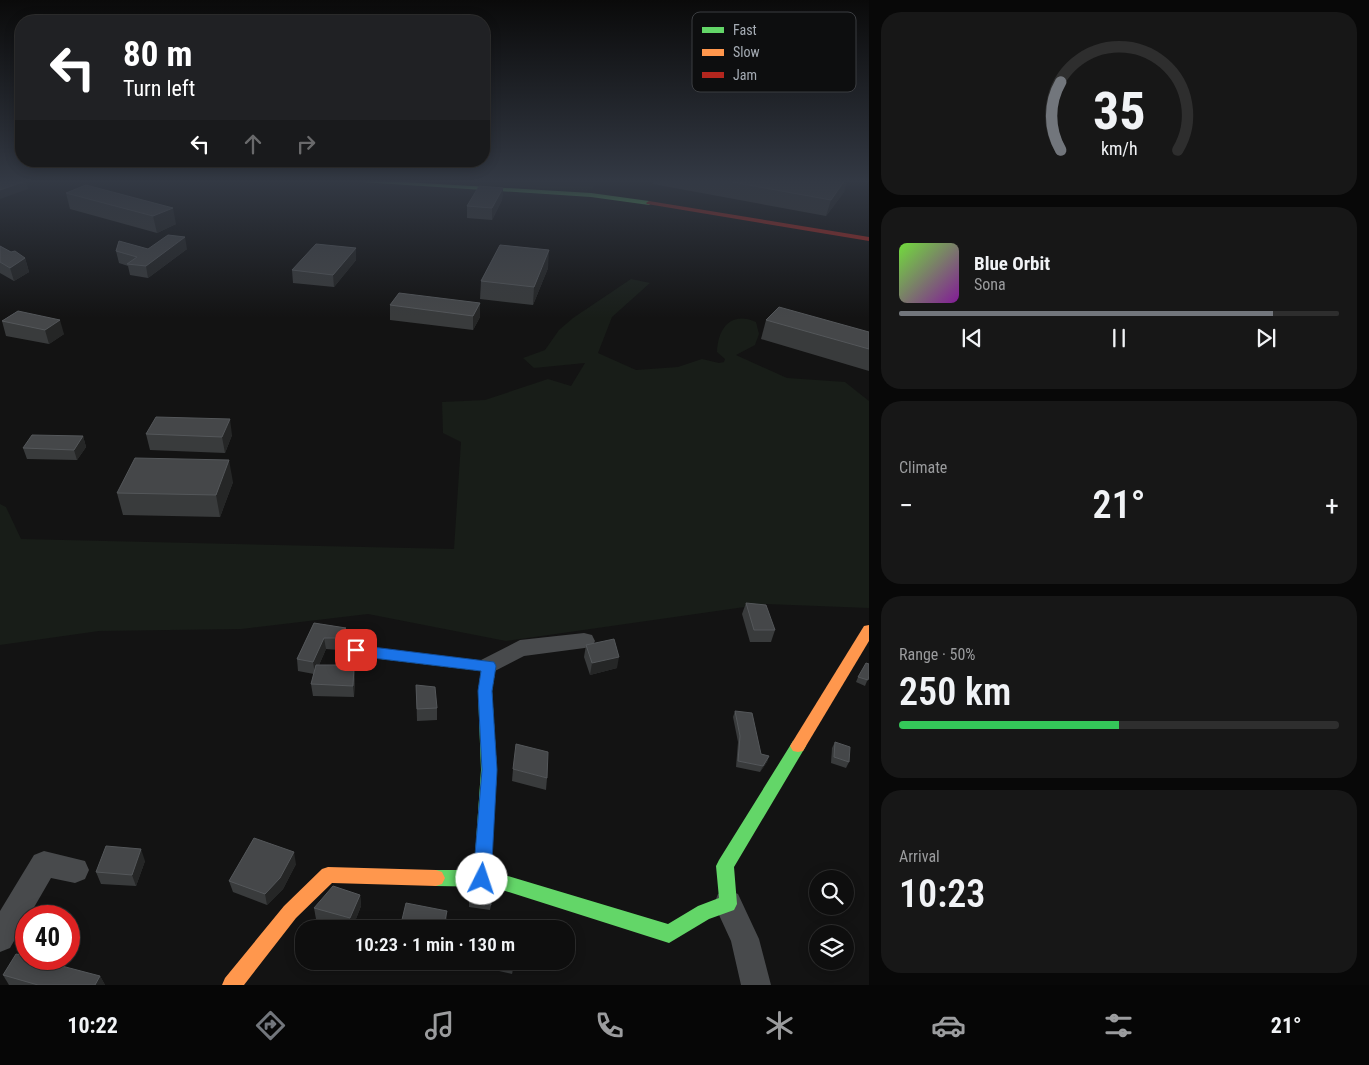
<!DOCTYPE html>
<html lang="en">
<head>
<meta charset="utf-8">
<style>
	:root { --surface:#0e0e0e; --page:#171717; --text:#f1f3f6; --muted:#9b9c9e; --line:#2e2e2e; --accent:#72767c }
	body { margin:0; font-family:"Roboto Condensed",sans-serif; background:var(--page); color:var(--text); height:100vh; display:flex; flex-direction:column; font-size:19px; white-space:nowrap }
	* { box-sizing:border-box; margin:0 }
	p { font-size:16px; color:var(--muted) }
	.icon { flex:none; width:28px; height:28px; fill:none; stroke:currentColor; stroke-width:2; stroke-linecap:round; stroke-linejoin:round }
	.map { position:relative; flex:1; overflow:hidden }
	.drawer { display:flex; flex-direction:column; gap:12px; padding:12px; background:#080808; width:500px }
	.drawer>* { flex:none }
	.guide { position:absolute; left:15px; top:15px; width:475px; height:152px; border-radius:20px; box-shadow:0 2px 12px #0003,0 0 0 1px var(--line); background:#202124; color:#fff; overflow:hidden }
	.controls { position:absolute; left:809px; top:870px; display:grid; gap:10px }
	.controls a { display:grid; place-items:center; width:45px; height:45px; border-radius:50%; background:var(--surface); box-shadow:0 2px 12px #0003,0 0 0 1px var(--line); font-size:25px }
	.speed { position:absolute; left:15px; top:905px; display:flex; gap:10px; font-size:25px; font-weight:700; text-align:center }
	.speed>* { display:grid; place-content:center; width:65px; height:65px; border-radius:50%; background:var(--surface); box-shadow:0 2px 12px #0003,0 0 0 1px var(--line); line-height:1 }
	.speed .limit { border:8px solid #d22; background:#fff; color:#111 }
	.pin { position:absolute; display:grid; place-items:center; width:42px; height:42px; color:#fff; margin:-21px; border-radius:10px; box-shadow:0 2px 8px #0006 }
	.me { position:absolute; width:55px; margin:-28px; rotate:4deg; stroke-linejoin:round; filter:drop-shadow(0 0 4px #0008) }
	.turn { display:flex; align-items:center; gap:18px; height:105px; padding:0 25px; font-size:22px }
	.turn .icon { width:65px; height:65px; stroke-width:2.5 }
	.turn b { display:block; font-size:35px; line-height:42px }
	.lanes { display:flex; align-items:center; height:48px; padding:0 25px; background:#0003; justify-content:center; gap:25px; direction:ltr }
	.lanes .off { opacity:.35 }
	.big { font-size:38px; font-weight:600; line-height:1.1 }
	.drawer .card { flex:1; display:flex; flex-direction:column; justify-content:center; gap:8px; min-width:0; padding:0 18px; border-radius:20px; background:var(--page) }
	.drawer .dial { align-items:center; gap:0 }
	.dial svg { height:130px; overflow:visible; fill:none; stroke:var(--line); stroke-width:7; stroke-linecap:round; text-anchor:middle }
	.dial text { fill:var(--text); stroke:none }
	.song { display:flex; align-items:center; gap:15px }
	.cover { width:60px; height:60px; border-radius:8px; background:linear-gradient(135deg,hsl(100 70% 55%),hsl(290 70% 35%)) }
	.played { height:5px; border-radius:2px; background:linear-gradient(90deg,var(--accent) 85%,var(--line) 85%) }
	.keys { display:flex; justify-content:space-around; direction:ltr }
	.heat { display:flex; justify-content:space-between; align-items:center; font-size:28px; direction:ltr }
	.charge { height:8px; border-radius:4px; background:linear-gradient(90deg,#34c759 50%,var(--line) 0) }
	.trip { position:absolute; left:295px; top:920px; width:280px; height:50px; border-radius:20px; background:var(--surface); box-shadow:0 2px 12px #0003,0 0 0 1px var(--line); font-weight:600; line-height:50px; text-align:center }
	.tab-bar { display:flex; height:80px; justify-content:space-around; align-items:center; background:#060606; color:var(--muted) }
	.tab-bar .icon { width:35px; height:35px }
	.tab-bar .on { color:var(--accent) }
	.tab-bar b { font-size:22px; color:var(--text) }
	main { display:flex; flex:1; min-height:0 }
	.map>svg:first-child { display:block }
</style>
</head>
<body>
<main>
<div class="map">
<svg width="869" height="985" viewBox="0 0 869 985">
	<rect width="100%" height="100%" fill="#131313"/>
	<g fill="#181d18">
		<path d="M404,180H605L587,191Z"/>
		<path d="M631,279L650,283L612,317L598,353L636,370L678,367L702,359L719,363L724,362L725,359L717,352C718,328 731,311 756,322L759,334L755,345L736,355L787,378L845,382L869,401V608L766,604L506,641L368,614L241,629L99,631L0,645V504L6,507L21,539L454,549L461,442L443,433L442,402L485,400L548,379L571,386L585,363L534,368L523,358L545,350L559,330L573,318Z"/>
	</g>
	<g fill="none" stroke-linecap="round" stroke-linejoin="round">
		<g fill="#484a4c" fill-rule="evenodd">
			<path d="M584,633L592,635L595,641L592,647L524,656L489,674L481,672L478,666L481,660L520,640Z"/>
			<path d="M44,851L85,861L89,870L85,879L75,883L51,878L29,916H26V920L10,948L0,952V911L34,855Z"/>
			<path d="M728,890L738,894L759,939L771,985H741L731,941L714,904L718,894Z"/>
		</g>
		<g fill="#63d668" fill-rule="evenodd">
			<path d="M331,180H370L591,193L649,201L652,203L649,205L591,197Z"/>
			<path d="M356,646L494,662L496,666L492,691L497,770L491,871L668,924L698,906L719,898L716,866L719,860L793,741L798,740L803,741L806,746L803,751L734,867L737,904L734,910L709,919L669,943L493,887L436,886L430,884L427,878L430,872L436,870H474L481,770L478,691L481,671L356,656L351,655L349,651L351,647Z"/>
		</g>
		<g fill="#ff974d" fill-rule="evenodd">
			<path d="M869,625V641L803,751L798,752L793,751L790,746L793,741L864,626Z"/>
			<path d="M328,867L436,870L442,872L445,878L442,884L436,886L332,883L296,918L244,985H222L225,978L284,906L322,869Z"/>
		</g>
		<path fill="#b3261e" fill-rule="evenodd" d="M649,201L869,237V241L647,204L646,203Z"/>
	</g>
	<g fill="#393b3c">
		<path d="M654,180H847L844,192L826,216L653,184Z"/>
		<path d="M86,185L176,224L157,233L70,209L66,193Z"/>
		<path d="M503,188L502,200L492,220L467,218V206Z"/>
		<path d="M0,246L11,252L25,258L29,272L14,281L0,273Z"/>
		<path d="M356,248V260L334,287L293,283L292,270Z"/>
		<path d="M148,249H187L148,278L130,275L128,266L119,263L116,251Z"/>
		<path d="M548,268L533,305L480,299L481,281Z"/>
		<path d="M480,303V317L473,330L390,320V305Z"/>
		<path d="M18,311L64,334L49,344L6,336L2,321Z"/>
		<path d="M766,320L869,332V371L761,339Z"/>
		<path d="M146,434L232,435L225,453L150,450Z"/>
		<path d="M83,436L86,447L77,460L27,459L23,448Z"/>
		<path d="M233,482L220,517L123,515L117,493Z"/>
		<path d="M746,603L775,630L771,642H750L742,614Z"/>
		<path d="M314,623L346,628L347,640L343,642L339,650L326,649L319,665H354L355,677L354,697L313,696L311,684L314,674L298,671L297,659Z"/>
		<path d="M586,645L617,668L590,675L584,657Z"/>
		<path d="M869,676L865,686L856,682L858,677Z"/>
		<path d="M416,685L437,708V720L417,721Z"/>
		<path d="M735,711L761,754L769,756L767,762L760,772L736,767L738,742L733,717Z"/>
		<path d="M835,742L849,762L846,768L831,763L832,748Z"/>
		<path d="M513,769L547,778L546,790L512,781Z"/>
		<path d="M145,861L136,886L101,884L96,872Z"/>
		<path d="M296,864L283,889L267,905L233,892L229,881Z"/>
		<path d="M360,895L361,906L352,929H349L316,919L314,908Z"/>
		<path d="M469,901L491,905L490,910L469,907Z"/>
		<path d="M478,961H515L512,974L477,966Z"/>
		<path d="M3,975L100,976L105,985H9Z"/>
	</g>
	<g fill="#252626">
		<path d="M845,180H847L844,192L826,216L831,200Z"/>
		<path d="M26,181L28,189L0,199V190Z"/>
		<path d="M503,188L502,200L492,220V208Z"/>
		<path d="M173,208L176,224L157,233L153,216Z"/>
		<path d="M185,237L187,249L148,278L146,266Z"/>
		<path d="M356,248V260L334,287L333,275Z"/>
		<path d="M549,250L548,268L533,305L534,287Z"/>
		<path d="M25,258L29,272L14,281L10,268Z"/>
		<path d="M480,303V317L473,330V316Z"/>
		<path d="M60,320L64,334L49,344L45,330Z"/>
		<path d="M230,419L232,435L225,453L222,437Z"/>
		<path d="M83,436L86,447L77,460L74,450Z"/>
		<path d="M229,460L233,482L220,517L216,495Z"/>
		<path d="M346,628L347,640L343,642L339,650L338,638L342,630Z"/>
		<path d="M324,638L326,649L315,674L313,662Z"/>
		<path d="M619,657L617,668L590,675L592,663Z"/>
		<path d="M354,665L355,677L354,697L353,686Z"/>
		<path d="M769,756L767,762L760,772L763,766Z"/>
		<path d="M141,849L145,861L136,886L132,875Z"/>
		<path d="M294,852L296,864L283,889L267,905L265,894Z"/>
		<path d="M360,895L361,906L352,929L350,918Z"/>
		<path d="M447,911V922L445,929H443Z"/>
		<path d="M514,961H515L512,974L513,963Z"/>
		<path d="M100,976L105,985H95Z"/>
	</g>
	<g fill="#454749" stroke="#54575a">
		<path d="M0,180H23L26,181L0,190Z"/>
		<path d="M721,180H845L831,200Z"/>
		<path d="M86,185L173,208L153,216L66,193Z"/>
		<path d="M479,186L503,188L492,208L467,206Z"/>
		<path d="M168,235L185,237L146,266L127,264L137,257L116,251L119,241L148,249Z"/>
		<path d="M316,244L356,248L333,275L292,270Z"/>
		<path d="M500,245L549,250L534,287L481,281Z"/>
		<path d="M0,246L11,252L15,251L25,258L10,268L0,262Z"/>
		<path d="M399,293L480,303L473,316L390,305Z"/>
		<path d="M779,307L869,332V349L766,320Z"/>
		<path d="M18,311L60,320L45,330L2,321Z"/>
		<path d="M156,417L230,419L222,437L146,434Z"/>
		<path d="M32,435L83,436L74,450L23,448Z"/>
		<path d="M135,458L229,460L216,495L117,493Z"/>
		<path d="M746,603L766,605L775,630H754Z"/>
		<path d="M314,623L346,628L342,630L338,638H324L313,662L297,659Z"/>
		<path d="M614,639L619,657L592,663L586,645Z"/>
		<path d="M866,663L869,664V676L868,680L858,677Z"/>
		<path d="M316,665H354L353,686L311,684Z"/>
		<path d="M416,685L435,687L437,708L417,709Z"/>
		<path d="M735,711L752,713L761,754L769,756L763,766L738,761L740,736Z"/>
		<path d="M835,742L850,747L849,762L834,757Z"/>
		<path d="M516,744L548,752L547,778L513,769Z"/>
		<path d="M254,838L294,852L280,878L265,894L229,881Z"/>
		<path d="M106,846L141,849L132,875L96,872Z"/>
		<path d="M333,886L360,895L350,918L314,908Z"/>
		<path d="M472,894H490L491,905L469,901Z"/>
		<path d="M406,903L447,911L443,929H404L400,928Z"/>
		<path d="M16,954L26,956V959H35L100,976L95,985H38L3,975Z"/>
	</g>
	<linearGradient id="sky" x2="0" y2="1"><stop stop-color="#0a0a0a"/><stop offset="0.57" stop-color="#333944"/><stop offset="1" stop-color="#333944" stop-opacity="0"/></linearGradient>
	<rect width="869" height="318" fill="url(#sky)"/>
	<path fill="#1a73e8" stroke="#114b97" d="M356,645L494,662L496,666L492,691L497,770L491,879L488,885L482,887L476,885L473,879L482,770L478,691L481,671L356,656L351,654L349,650L351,647Z"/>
	<rect x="692" y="12" width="164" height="80" rx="8" fill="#0d0e0f" stroke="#3b3d41" stroke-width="1"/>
	<rect x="702" y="27" width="22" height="6" fill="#63d668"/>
	<rect x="702" y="49" width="22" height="7" fill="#ff974d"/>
	<rect x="702" y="72" width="22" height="6" fill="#b3261e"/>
	<g font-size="14" fill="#a5acb4">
		<text x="733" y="35">Fast</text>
		<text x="733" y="57">Slow</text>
		<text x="733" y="80">Jam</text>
	</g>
</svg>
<div class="controls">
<a><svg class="icon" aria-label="search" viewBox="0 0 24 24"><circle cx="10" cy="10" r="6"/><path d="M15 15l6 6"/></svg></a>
<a><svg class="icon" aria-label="layers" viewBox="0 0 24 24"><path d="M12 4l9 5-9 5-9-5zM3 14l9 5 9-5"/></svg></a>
</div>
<div class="speed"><div class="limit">40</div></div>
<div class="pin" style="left:356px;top:650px;background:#d93025"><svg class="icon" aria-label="arrive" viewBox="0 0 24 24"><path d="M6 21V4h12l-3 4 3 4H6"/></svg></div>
<svg class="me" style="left:482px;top:879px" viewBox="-20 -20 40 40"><circle r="19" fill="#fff"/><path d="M0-13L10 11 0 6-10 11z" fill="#1a73e8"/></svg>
<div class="trip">10:23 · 1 min · 130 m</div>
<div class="guide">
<div class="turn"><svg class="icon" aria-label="left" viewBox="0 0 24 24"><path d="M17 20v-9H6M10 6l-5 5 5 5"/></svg><div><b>80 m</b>Turn left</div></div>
<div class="lanes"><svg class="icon" aria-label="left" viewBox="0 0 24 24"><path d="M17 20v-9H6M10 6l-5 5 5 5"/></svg><svg class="icon off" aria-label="ahead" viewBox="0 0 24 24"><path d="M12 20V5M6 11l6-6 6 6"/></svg><svg class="icon off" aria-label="right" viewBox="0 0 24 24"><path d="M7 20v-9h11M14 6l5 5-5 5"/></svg></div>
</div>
</div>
<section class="drawer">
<div class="card dial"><svg viewBox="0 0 100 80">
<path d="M14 69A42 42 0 1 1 86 69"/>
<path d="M14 69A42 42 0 0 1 14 27" stroke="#72767c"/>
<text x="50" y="56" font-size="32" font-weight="700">35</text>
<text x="50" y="72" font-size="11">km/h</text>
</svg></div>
<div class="card">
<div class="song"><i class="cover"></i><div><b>Blue Orbit</b><p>Sona</p></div></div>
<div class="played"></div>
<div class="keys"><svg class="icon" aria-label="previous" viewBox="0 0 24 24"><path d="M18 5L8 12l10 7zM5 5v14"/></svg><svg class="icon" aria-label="pause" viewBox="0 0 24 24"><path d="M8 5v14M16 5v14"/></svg><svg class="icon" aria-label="next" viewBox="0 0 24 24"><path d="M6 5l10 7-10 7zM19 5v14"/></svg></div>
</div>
<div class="card"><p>Climate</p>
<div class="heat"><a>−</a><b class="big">21°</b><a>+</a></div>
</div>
<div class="card"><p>Range · 50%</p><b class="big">250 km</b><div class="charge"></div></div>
<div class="card"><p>Arrival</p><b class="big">10:23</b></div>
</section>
</main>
<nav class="tab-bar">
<b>10:22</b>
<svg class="icon on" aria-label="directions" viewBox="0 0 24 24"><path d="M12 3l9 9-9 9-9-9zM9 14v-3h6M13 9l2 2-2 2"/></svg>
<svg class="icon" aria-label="music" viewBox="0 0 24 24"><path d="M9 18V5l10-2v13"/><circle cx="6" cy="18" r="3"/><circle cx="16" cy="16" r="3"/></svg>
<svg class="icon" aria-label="phone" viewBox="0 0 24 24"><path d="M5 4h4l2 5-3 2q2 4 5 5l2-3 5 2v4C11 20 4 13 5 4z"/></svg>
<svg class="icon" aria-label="climate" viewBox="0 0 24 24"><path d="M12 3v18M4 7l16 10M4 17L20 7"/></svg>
<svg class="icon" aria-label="car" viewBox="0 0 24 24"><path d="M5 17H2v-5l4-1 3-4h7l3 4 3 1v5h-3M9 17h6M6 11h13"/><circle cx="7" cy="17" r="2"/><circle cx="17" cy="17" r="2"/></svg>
<svg class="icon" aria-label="filters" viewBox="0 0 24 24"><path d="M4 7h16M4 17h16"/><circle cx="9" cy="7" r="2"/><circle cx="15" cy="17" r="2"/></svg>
<b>21°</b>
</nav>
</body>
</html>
